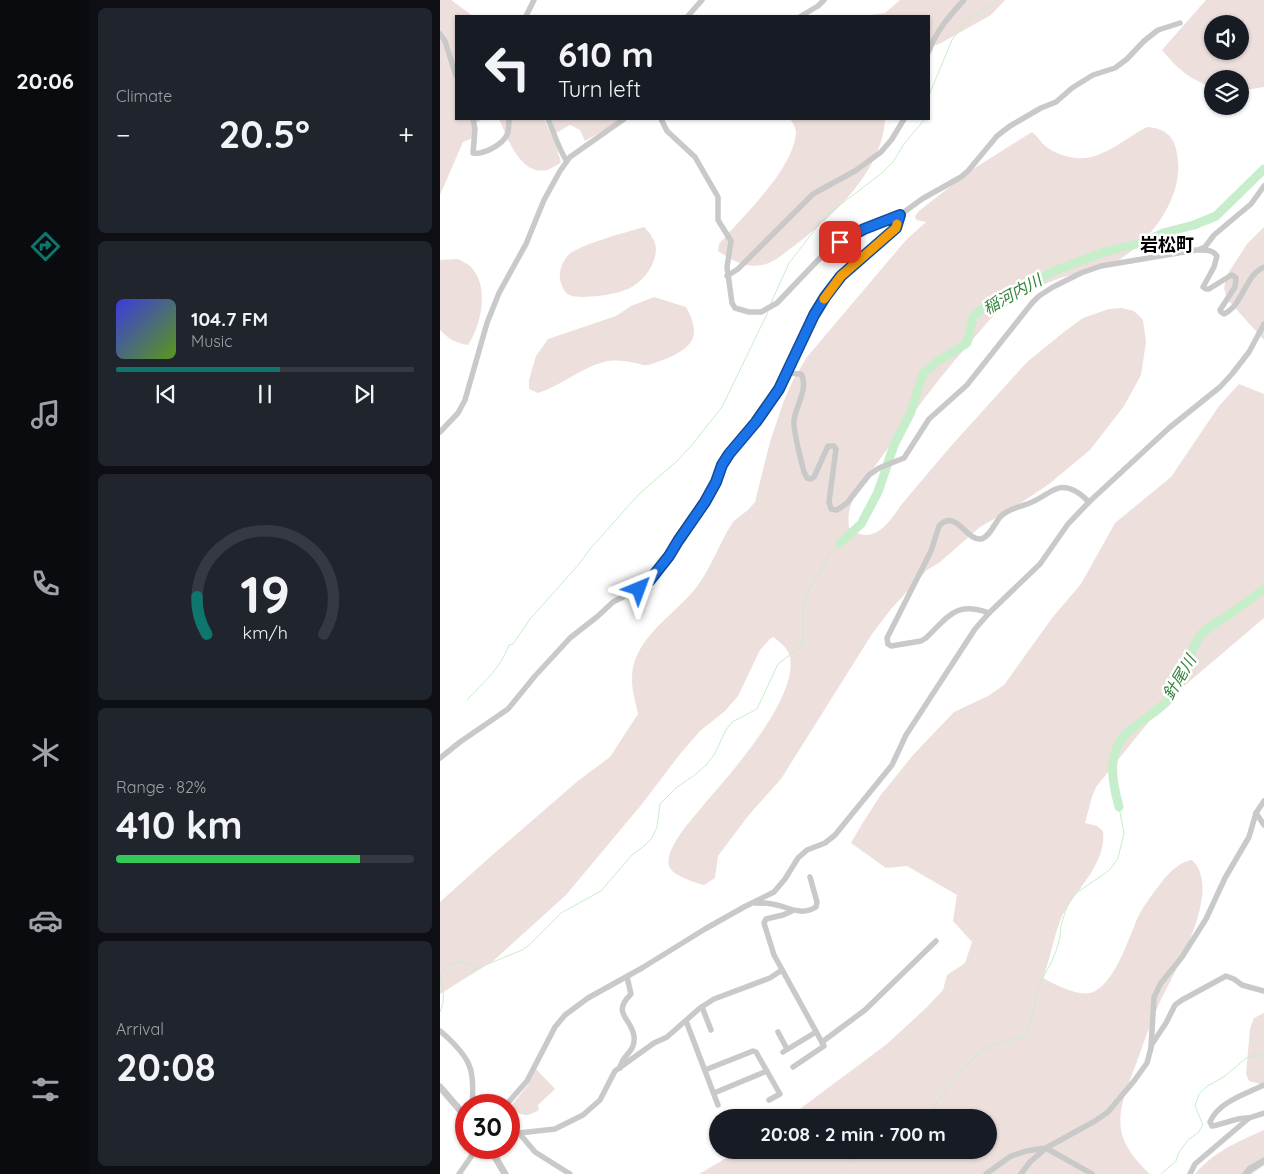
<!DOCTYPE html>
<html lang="en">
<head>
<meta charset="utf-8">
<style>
	:root { --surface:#171b24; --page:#20242c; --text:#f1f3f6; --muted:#9ea1a6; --line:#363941; --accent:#0f766e }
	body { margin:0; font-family:Quicksand,"Noto Sans JP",sans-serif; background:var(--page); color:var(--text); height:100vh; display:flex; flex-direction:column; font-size:19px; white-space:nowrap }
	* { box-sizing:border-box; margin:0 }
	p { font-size:16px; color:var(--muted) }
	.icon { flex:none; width:28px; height:28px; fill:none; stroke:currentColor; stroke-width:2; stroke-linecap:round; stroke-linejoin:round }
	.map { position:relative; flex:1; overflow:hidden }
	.details { display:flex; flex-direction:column; gap:8px; padding:8px; background:#0d0f14; width:350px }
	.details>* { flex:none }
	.banner { position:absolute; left:15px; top:15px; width:475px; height:105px; border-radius:0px; box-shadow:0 1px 4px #0004; background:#171b24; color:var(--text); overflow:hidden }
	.fabs { position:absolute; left:764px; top:15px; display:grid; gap:10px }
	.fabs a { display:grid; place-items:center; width:45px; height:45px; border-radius:50%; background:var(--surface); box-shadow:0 1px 4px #0004; font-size:25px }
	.speed { position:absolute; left:15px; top:1094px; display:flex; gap:10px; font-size:25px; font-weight:700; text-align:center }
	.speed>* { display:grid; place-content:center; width:65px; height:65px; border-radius:50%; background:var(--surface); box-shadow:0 1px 4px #0004; line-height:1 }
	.speed .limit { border:8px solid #d22; background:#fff; color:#111 }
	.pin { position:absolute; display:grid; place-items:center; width:42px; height:42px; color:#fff; margin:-21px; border-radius:10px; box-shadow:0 2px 8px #0006 }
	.me { position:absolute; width:55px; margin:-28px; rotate:44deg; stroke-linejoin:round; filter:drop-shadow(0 0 4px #0008) }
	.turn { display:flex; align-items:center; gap:18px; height:105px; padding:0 20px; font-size:22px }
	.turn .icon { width:65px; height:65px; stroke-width:2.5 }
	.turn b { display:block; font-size:35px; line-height:42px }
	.big { font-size:38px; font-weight:700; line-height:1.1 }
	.details .widget { flex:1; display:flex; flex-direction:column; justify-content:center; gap:8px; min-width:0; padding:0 18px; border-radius:8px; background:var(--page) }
	.details .dial { align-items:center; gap:0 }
	.dial svg { height:130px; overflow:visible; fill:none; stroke:var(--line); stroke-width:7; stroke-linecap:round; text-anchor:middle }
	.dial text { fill:var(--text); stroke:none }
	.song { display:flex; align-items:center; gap:15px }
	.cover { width:60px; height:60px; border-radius:8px; background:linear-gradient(135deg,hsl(240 70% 55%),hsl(90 70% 35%)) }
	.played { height:5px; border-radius:2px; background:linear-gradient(90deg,var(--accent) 55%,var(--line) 55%) }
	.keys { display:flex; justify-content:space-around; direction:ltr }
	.heat { display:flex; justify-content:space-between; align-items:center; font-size:28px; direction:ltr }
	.charge { height:8px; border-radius:4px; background:linear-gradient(90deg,#34c759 82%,var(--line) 0) }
	.trip { position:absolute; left:269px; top:1109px; width:288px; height:50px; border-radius:25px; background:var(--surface); box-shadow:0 1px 4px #0004; font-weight:700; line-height:50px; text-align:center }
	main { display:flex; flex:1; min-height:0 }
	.menu { display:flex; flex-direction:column; width:90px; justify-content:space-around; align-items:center; background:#090b0e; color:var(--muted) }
	.menu .icon { width:35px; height:35px }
	.menu .active { color:var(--accent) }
	.menu b { font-size:22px; color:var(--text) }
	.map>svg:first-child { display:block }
</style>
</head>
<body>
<main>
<nav class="menu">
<b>20:06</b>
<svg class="icon active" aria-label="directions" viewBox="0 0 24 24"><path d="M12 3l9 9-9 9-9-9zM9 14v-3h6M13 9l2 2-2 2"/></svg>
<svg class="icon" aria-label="music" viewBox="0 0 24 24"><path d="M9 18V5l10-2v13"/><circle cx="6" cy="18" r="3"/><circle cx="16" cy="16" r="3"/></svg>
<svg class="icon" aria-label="phone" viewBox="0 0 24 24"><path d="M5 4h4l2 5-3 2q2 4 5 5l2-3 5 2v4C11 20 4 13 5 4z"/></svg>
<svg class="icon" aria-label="climate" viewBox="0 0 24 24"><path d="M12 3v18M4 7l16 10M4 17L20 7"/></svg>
<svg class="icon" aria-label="car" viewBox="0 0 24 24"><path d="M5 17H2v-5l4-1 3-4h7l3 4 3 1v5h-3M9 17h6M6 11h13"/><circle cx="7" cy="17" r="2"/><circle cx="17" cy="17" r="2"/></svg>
<svg class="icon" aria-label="filters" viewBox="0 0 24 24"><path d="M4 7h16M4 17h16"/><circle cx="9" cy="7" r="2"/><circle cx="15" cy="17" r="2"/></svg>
</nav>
<section class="details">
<div class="widget"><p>Climate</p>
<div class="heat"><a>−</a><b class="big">20.5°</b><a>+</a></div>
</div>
<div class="widget">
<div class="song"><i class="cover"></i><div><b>104.7 FM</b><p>Music</p></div></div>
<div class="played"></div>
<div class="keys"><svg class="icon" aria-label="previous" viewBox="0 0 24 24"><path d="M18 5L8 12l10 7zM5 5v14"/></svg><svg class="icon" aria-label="pause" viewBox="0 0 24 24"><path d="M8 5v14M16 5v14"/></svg><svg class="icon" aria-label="next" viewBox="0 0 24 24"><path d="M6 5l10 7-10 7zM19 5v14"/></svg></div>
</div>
<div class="widget dial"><svg viewBox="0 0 100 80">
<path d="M14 69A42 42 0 1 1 86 69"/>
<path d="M14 69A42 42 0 0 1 8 46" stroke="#0f766e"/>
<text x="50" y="56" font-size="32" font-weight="700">19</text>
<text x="50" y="72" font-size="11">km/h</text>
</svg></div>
<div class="widget"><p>Range · 82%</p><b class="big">410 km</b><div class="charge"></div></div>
<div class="widget"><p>Arrival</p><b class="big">20:08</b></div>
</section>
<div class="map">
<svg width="824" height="1174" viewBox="0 0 824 1174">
	<rect width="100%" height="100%" fill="#fff"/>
	<g fill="#eddfdc" fill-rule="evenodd">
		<path d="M0,0H11L33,16H16V119H43L33,125V138L23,142L0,195Z"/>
		<path d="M460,0H565L551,15L501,43L489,48V16H425L445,13Z"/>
		<path d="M766,0H824V87L800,91V79H772V87C749,79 738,69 722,50ZM772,24H800V51H772Z"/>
		<path d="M59,119H104L115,143L121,162C117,165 111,169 107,170C80,176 67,137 59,119Z"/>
		<path d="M111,119H179L175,124L145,141L140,130L130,125L116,133Z"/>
		<path d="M350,119H445C443,170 392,218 354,246C344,253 333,264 321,265C305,268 291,260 278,251L279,244C303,216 353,170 356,133C356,128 353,123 350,119Z"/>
		<path d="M707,127C724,128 735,136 737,154C738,160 739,167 738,173C735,213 697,256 660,269C652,272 642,271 634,274C610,280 578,295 559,311C548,320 538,334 528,345C487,391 455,440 418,489C411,502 407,513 409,528C433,547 449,523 461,505L511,446L587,362L624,332L643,318L669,309L682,308L694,311L703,320L706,342L701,375L684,406L650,450L609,484L575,507L540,527L500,562L487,570L451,609L432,634L341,779L308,816L278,856L275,878L264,885C256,883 231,875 229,866C224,848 255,816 266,802C292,772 358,698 350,657C348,648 340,642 333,637L330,639L320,650L298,696L285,711L260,731L240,754L202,804L126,895L53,961L0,994V902L50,857L139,780L170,757L198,714C196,703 192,692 192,680C191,640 232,617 255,589C271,569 279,543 293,522L300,516L308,510L315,502L330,442L343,403L353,380L367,357L466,240L486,222L476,220L475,216L479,211L530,171L592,132C597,136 601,142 605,146C621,158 643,162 660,154C676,148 691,135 707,127Z"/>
		<path d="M204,227C207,230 211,234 213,239C222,253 208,277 195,285C185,292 171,294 159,296C151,296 140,298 132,296C125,294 123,289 121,283C117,273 123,258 132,252C154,240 181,234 204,227Z"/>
		<path d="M824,227V340L787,299L784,288L787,275L807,244Z"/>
		<path d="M18,259C22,261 28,264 31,267C50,287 41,325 28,345C15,343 9,339 0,330V260Z"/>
		<path d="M214,297L246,307C261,334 255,346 228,358C222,360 212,365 206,365C202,366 198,363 195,363C185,361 174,359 164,362C140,368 121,386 98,393L89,389V380L96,356L108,339L176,316L191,306Z"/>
		<path d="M799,384L824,394V618L724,703L656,787L652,797L645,823L657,826L663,831C667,866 632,892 620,921C613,940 610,959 603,978C614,984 637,996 650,993C674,987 689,937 698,917C705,903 715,891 724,879C732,870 740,862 752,860C784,890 734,972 719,1004C712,1020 706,1036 700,1053C692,1077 677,1105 681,1130C684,1147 698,1163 710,1174H259L300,1150H548V1118L349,1117L447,1044L487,1007L503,990L507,975L525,963L532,942L513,921L517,895L467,866L446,868L411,843L422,824L440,796L473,755L514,712L548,696L564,685L612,618L641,584L675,523L731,477L779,406Z"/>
		<path d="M824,1013V1085L809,1081L806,1074L810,1029L814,1018Z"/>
		<path d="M96,1069L115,1089L98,1105L99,1110C85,1118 83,1116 70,1107L88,1085Z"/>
		<path d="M824,1130V1165L812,1174H755C775,1151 797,1142 824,1130Z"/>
	</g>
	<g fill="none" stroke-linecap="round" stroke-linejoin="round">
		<g stroke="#c7eeca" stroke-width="1">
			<path d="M489,95L512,40L526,21L556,2L557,0"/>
			<path d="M331,303L349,263L377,227L392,211L442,173L453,162L464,144L485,119"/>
			<path d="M27,700C44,682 60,669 69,645L73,644L90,619L139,564L150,549L199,494L237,461L251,446L282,407L328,312"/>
			<path d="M0,1012C6,1000 3,987 0,974C13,960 20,959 36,969L82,950L88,946L121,913L161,891L192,855L204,846L212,838L217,827L220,804L236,788L256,774L265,766L274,755L286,730L292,722L317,709L338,664L360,647L363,640V610L367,594L389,555L400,543"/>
			<path d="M486,1118L507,1088L538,1053L554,1045L582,1037L587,1032L592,1018L598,987L611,963L616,951L620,937L621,925L629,901L636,893L667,872L672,867L678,858L684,833L679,807"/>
			<path d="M398,1174L415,1156L427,1150"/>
			<path d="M721,1174L736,1161L739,1152L749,1139L758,1133L763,1125L755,1106L759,1094L766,1087L785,1076L806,1058L824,1054"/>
		</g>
		<g stroke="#c7eeca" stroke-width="9">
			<path d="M400,543L421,524L438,492L454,445L470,414L483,374L495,363L527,343L533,317L542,309L614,271L664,252L701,243L723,233L754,225L776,216L824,169"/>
			<path d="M679,807C672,781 666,752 688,732C701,720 718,712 730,698C746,679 746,655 760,636C766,628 778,622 787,616C800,607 812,598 824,589"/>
		</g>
		<g stroke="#c9c9c9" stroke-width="5.5">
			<path d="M86,16L94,0"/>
			<path d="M248,16L262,0"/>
			<path d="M361,16L378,6L384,0"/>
			<path d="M0,34L5,41L16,76"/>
			<path d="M489,51C496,31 510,15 524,0"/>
			<path d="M33,119L35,129L33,153C43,155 62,145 67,135C69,130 69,124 69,119"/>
			<path d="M108,119C114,133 118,147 126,160"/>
			<path d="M221,119L227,131L255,157L278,197V220L291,241L287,267L292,303L295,308L309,312H321L337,303L380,258L400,242L424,229L460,215L482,199L521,177L528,171L557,136L570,126L601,108L616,102L632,88L653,75L675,68L687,59L704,41L718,30L740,23"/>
			<path d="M760,249L765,247L774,235L811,204L824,186"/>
			<path d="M287,276L298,269L373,194L415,171L441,152L452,139L464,119"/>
			<path d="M346,373L361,374C369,387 356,406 354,420C353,432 361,459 364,472L367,478L371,479L374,477L388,446H394L396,449L389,502L391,509L397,510L407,503L429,475L439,468L464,458L489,419L527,385L592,303L599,296L613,287L641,273L661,266L756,250C765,250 772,249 777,256L774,267L763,287L766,289H769L790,276L792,275L796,278L795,287L780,310L781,312L784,314C804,304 804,276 824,267"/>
			<path d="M0,432L18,413L25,400L47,323L59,293L86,244L104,200L120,171L130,157L184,119"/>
			<path d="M549,613C515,601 509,616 486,638L481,641L451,646L448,644L447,638L491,551L499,526C516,508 526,541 541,539C550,537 555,522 561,516C569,508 582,507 592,502C600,499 608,492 616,489C628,484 641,494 649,502"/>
			<path d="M0,758L20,742L68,709L95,676L130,638L158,616L173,602L199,589L210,580L229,557L238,541L265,502L276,482L282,465L289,454L316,422L339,389L374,315L385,297L401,276L456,228L460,215"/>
			<path d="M816,813L824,825"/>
			<path d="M315,903C320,903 326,903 332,904C347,906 360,917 376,907L377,902L370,877"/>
			<path d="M352,911L343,915L326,919L324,923L334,955L384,1046L353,1067"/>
			<path d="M262,1007L271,1030"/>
			<path d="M246,1021L278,1105"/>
			<path d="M0,1031C9,1038 25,1054 29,1065C34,1076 33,1093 32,1105"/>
			<path d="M338,1032L347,1049"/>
			<path d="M382,1042L425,1010L496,941"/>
			<path d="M711,1047L714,997L721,983L742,957L766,919L785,878L809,837L816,813L824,801"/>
			<path d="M343,1052L376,1032"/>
			<path d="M180,1068C182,1054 196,1053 194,1036C191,1017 171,1014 191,994L187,977"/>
			<path d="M265,1070L313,1051L316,1052L340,1094L329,1100"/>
			<path d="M274,1093L327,1071"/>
			<path d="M66,1105L87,1081L115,1027L125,1015L148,998L202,968L265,929L304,907L334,892L345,879L358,858L367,850L385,843L395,835L452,765L466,735L535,629L549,613L600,564L628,524L649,502L729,428L780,387L792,374L809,352L824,324"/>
			<path d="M809,1118C797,1117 784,1124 772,1126L770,1122C778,1102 806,1094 824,1085"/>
			<path d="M69,1130L79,1133L115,1129L143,1115L160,1100L175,1071L214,1043L227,1037L260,1008L274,999L330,978L342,970"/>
			<path d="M79,1133L95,1152L130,1174"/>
			<path d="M19,1174L37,1148"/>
			<path d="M546,1174L571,1156L586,1151L606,1148L652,1174"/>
			<path d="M581,1174L590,1162L606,1148L655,1121L668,1112L694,1081L707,1063L712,1044L726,1023L735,1005L742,1000L786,976L794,979L802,985L824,991"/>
			<path d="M750,1174L755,1164L809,1118L824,1113"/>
		</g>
		<g stroke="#c9c9c9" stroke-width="7">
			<path d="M0,1087L26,1117"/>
			<path d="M50,1148L65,1174"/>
			<path d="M806,1174L810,1169L824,1161"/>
		</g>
	</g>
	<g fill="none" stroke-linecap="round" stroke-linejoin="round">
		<defs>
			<path id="route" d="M199,589L210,580L229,556L238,541L265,502L276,482L282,465L289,454L316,422L339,389L374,315L385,297L401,276L456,228L460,215L424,229L400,242"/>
		</defs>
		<use href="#route" stroke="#114b97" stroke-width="12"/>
		<use href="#route" stroke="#1a73e8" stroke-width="9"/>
		<path stroke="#f59e0b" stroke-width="9" d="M384,299L401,276L456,228L457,224"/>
	</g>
	<g text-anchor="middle" stroke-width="5" stroke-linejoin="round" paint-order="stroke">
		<g font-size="16" font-style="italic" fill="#318338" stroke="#fff">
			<text transform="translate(572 294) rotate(-29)" y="6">稲河内川</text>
			<text transform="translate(739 677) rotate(-59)" y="6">針尾川</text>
		</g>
		<g font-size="18" font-weight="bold" fill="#000" stroke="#fff">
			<text x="727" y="251">岩松町</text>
		</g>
	</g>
</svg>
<div class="fabs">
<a><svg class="icon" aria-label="sound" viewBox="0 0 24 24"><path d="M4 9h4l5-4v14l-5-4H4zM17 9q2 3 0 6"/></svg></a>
<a><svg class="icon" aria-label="layers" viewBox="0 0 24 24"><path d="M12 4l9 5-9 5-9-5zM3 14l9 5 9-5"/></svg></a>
</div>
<div class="speed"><div class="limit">30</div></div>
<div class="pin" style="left:400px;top:242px;background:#d93025"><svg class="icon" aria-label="arrive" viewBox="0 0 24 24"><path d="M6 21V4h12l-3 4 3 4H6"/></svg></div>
<svg class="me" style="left:199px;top:589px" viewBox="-20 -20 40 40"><path d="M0-17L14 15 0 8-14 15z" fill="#1a73e8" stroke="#fff" stroke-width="4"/></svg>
<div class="trip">20:08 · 2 min · 700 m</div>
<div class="banner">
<div class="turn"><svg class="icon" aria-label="left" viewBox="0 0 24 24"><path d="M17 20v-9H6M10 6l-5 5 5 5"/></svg><div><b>610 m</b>Turn left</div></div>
</div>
</div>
</main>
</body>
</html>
